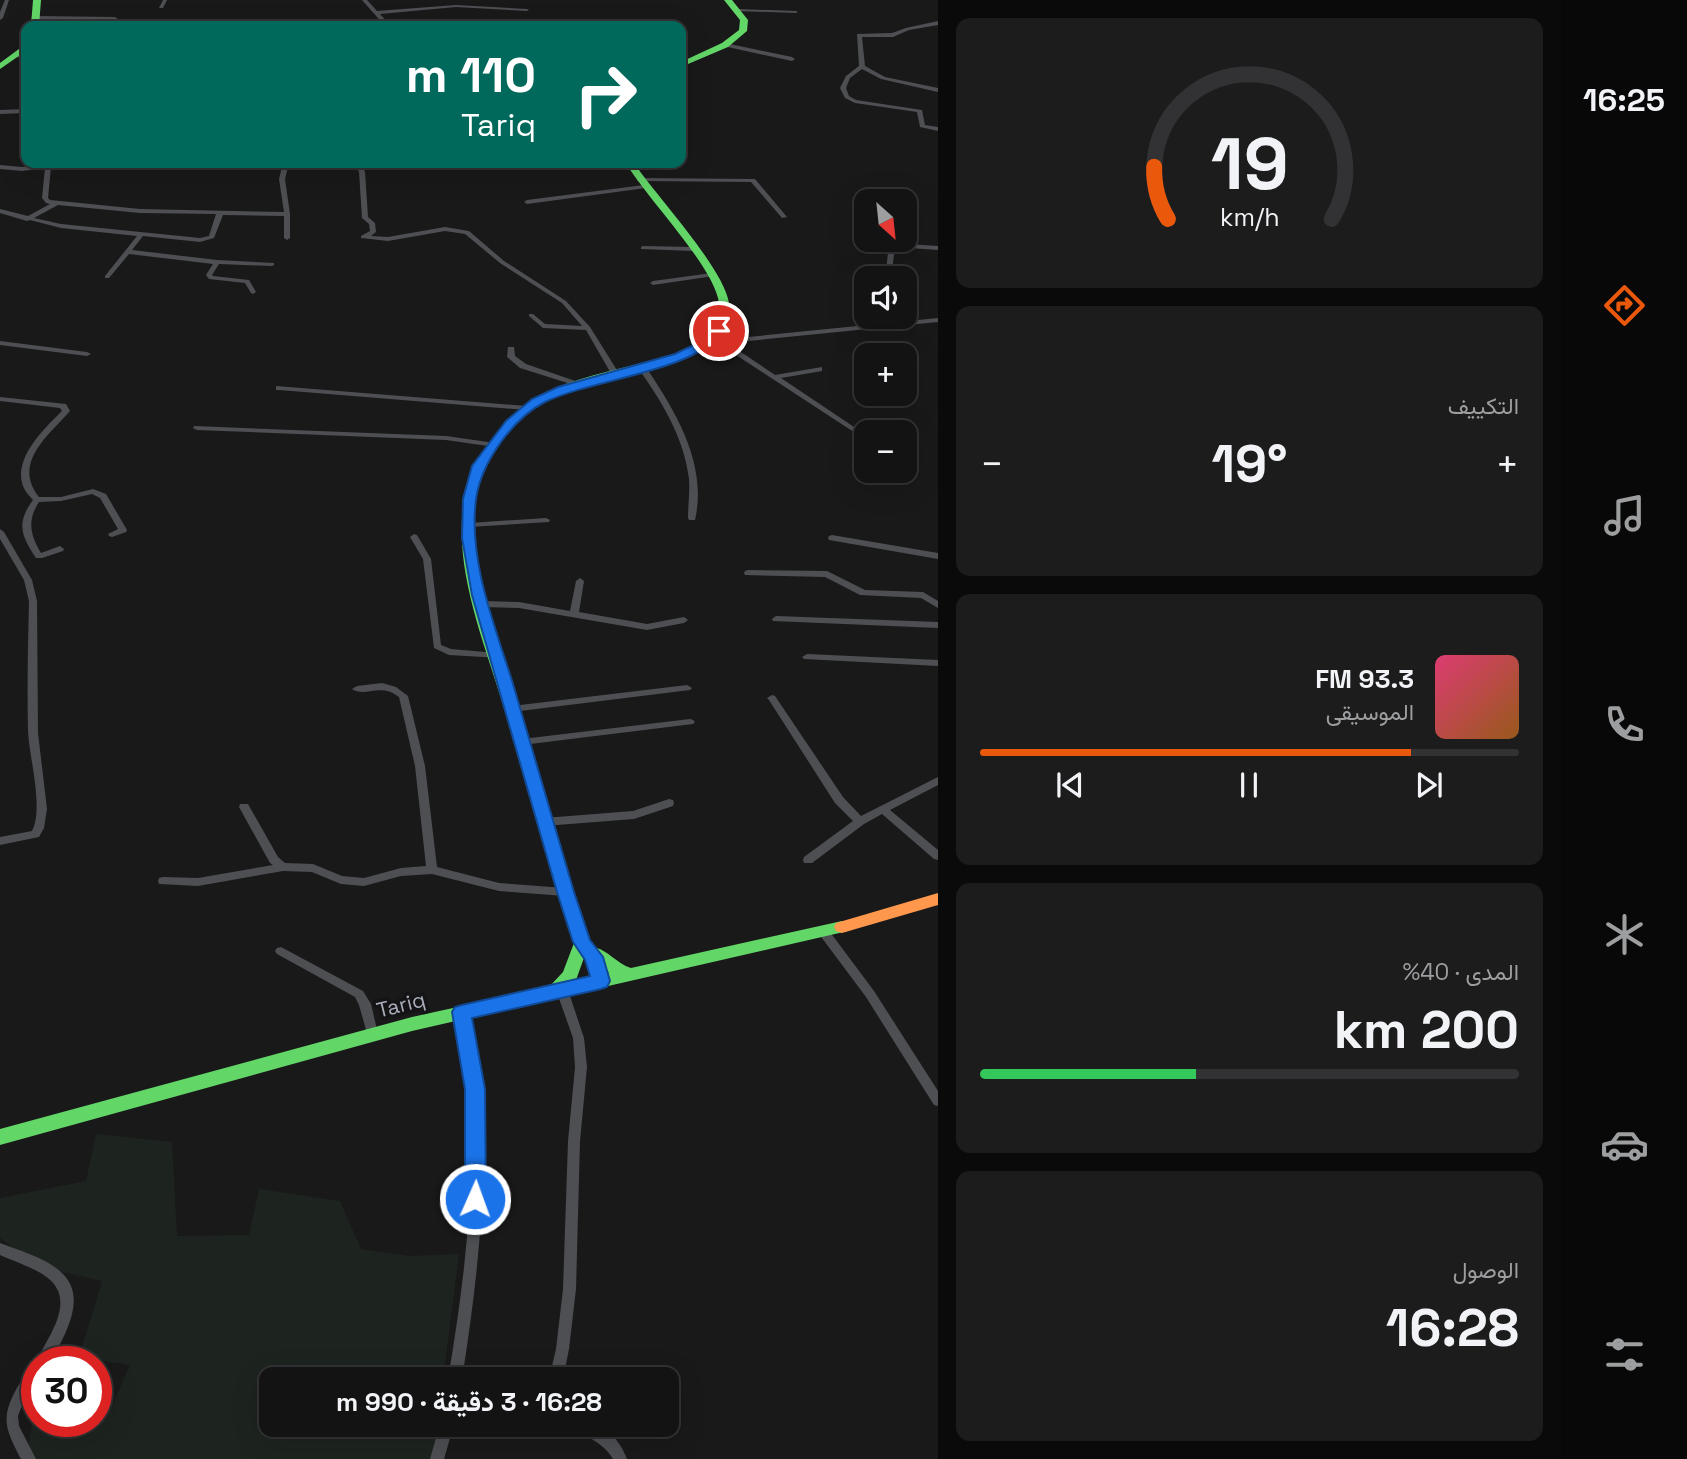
<!DOCTYPE html>
<html lang="ar">
<head>
<meta charset="utf-8">
<style>
	:root { --surface:#131314; --page:#1c1c1d; --text:#f1f3f6; --muted:#9d9ea0; --line:#323234; --accent:#ea580c }
	body { margin:0; font-family:"Space Grotesk",Vazirmatn,sans-serif; background:var(--page); color:var(--text); direction:rtl; height:100vh; display:flex; flex-direction:column; font-size:26px; white-space:nowrap }
	* { box-sizing:border-box; margin:0 }
	p { font-size:23px; color:var(--muted) }
	.icon { flex:none; width:38px; height:38px; fill:none; stroke:currentColor; stroke-width:2; stroke-linecap:round; stroke-linejoin:round }
	.map { position:relative; flex:1; overflow:hidden; direction:ltr }
	.drawer { display:flex; flex-direction:column; gap:18px; padding:18px; background:#0a0a0b; width:623px }
	.drawer>* { flex:none }
	.guide { position:absolute; left:21px; top:21px; width:665px; height:147px; border-radius:14px; box-shadow:0 7px 28px #0002,0 0 0 2px var(--line); direction:rtl; background:#00695c; color:#fff; overflow:hidden }
	.needle { width:46px; rotate:153deg }
	.tools { position:absolute; left:854px; top:189px; display:grid; gap:14px }
	.tools a { display:grid; place-items:center; width:63px; height:63px; border-radius:14px; background:var(--surface); box-shadow:0 7px 28px #0002,0 0 0 2px var(--line); font-size:35px }
	.speed { position:absolute; left:21px; top:1346px; display:flex; gap:14px; font-size:35px; font-weight:700; text-align:center }
	.speed>* { display:grid; place-content:center; width:91px; height:91px; border-radius:50%; background:var(--surface); box-shadow:0 7px 28px #0002,0 0 0 2px var(--line); line-height:1 }
	.speed .limit { border:10px solid #d22; background:#fff; color:#111 }
	.pin { position:absolute; display:grid; place-items:center; width:60px; height:60px; color:#fff; margin:-30px; border:4px solid #fff; border-radius:50%; box-shadow:0 2px 7px #0007 }
	.me { position:absolute; width:77px; margin:-38px; rotate:2deg; stroke-linejoin:round; filter:drop-shadow(0 0 5px #0008) }
	.turn { display:flex; align-items:center; gap:24px; height:147px; padding:0 35px; font-size:32px }
	.turn .icon { width:91px; height:91px; stroke-width:2.5 }
	.turn b { display:block; font-size:49px; line-height:60px }
	.big { font-size:52px; font-weight:700; line-height:1.1 }
	.drawer .card { flex:1; display:flex; flex-direction:column; justify-content:center; gap:10px; min-width:0; padding:0 24px; border-radius:14px; background:var(--page) }
	.drawer .dial { align-items:center; gap:0 }
	.dial svg { height:182px; overflow:visible; fill:none; stroke:var(--line); stroke-width:7; stroke-linecap:round; text-anchor:middle }
	.dial text { fill:var(--text); stroke:none }
	.song { display:flex; align-items:center; gap:21px }
	.cover { width:84px; height:84px; border-radius:10px; background:linear-gradient(135deg,hsl(340 70% 55%),hsl(30 70% 35%)) }
	.played { height:7px; border-radius:4px; background:linear-gradient(90deg,var(--accent) 80%,var(--line) 80%) }
	.keys { display:flex; justify-content:space-around; direction:ltr }
	.heat { display:flex; justify-content:space-between; align-items:center; font-size:38px; direction:ltr }
	.charge { height:10px; border-radius:5px; background:linear-gradient(90deg,#34c759 40%,var(--line) 0) }
	.trip { position:absolute; left:259px; top:1367px; width:420px; height:70px; border-radius:14px; background:var(--surface); box-shadow:0 7px 28px #0002,0 0 0 2px var(--line); font-weight:700; line-height:70px; text-align:center; direction:rtl }
	main { display:flex; flex:1; min-height:0 }
	.menu { display:flex; flex-direction:column; width:126px; justify-content:space-around; align-items:center; background:#080808; color:var(--muted) }
	.menu .icon { width:49px; height:49px }
	.menu .active { color:var(--accent) }
	.menu b { font-size:32px; color:var(--text) }
	.map>svg:first-child { display:block }
</style>
</head>
<body>
<main>
<nav class="menu">
<b>16:25</b>
<svg class="icon active" aria-label="directions" viewBox="0 0 24 24"><path d="M12 3l9 9-9 9-9-9zM9 14v-3h6M13 9l2 2-2 2"/></svg>
<svg class="icon" aria-label="music" viewBox="0 0 24 24"><path d="M9 18V5l10-2v13"/><circle cx="6" cy="18" r="3"/><circle cx="16" cy="16" r="3"/></svg>
<svg class="icon" aria-label="phone" viewBox="0 0 24 24"><path d="M5 4h4l2 5-3 2q2 4 5 5l2-3 5 2v4C11 20 4 13 5 4z"/></svg>
<svg class="icon" aria-label="climate" viewBox="0 0 24 24"><path d="M12 3v18M4 7l16 10M4 17L20 7"/></svg>
<svg class="icon" aria-label="car" viewBox="0 0 24 24"><path d="M5 17H2v-5l4-1 3-4h7l3 4 3 1v5h-3M9 17h6M6 11h13"/><circle cx="7" cy="17" r="2"/><circle cx="17" cy="17" r="2"/></svg>
<svg class="icon" aria-label="filters" viewBox="0 0 24 24"><path d="M4 7h16M4 17h16"/><circle cx="9" cy="7" r="2"/><circle cx="15" cy="17" r="2"/></svg>
</nav>
<section class="drawer">
<div class="card dial"><svg viewBox="0 0 100 80">
<path d="M14 69A42 42 0 1 1 86 69"/>
<path d="M14 69A42 42 0 0 1 8 46" stroke="#ea580c"/>
<text x="50" y="56" font-size="32" font-weight="700">19</text>
<text x="50" y="72" font-size="11">km/h</text>
</svg></div>
<div class="card"><p>التكييف</p>
<div class="heat"><a>−</a><b class="big">19°</b><a>+</a></div>
</div>
<div class="card">
<div class="song"><i class="cover"></i><div><b>93.3 FM</b><p>الموسيقى</p></div></div>
<div class="played"></div>
<div class="keys"><svg class="icon" aria-label="previous" viewBox="0 0 24 24"><path d="M18 5L8 12l10 7zM5 5v14"/></svg><svg class="icon" aria-label="pause" viewBox="0 0 24 24"><path d="M8 5v14M16 5v14"/></svg><svg class="icon" aria-label="next" viewBox="0 0 24 24"><path d="M6 5l10 7-10 7zM19 5v14"/></svg></div>
</div>
<div class="card"><p>المدى · 40%</p><b class="big">200 km</b><div class="charge"></div></div>
<div class="card"><p>الوصول</p><b class="big">16:28</b></div>
</section>
<div class="map">
<svg width="938" height="1459" viewBox="0 0 938 1459">
	<rect width="100%" height="100%" fill="#19191a"/>
	<path fill="#1d241f" d="M96,1134L172,1142L177,1236L249,1235L259,1189L340,1201L361,1249L409,1256L459,1254L443,1379H271V1424L438,1425L433,1459H30L27,1455L33,1417H37V1421L106,1419L130,1365L79,1357L102,1281L40,1267L0,1238V1198L86,1181Z"/>
	<g fill="none" stroke-linecap="round" stroke-linejoin="round">
		<g fill="#4d4f53" fill-rule="evenodd">
			<path d="M5,0H9L3,18L0,20V12Z"/>
			<path d="M163,0H167L163,8H159Z"/>
			<path d="M362,0H367L377,11L456,5L527,9L529,10L527,11L456,7L380,14L391,26H385Z"/>
			<path d="M738,9L796,11L798,12L796,13L736,11Z"/>
			<path d="M34,16L115,17L118,19L115,21L32,19L31,18Z"/>
			<path d="M938,21V25L909,30L893,37H862L865,66L885,77L938,88V92L881,79L862,69L850,78L846,88L849,96L856,100L922,110L925,125L938,127V131L920,127L917,112L855,103L845,98L840,88L846,76L859,66L857,34L892,33L906,28Z"/>
			<path d="M35,23L65,24L68,26H33V24Z"/>
			<path d="M725,43L792,57L795,59L792,61L723,46V44Z"/>
			<path d="M18,54L26,55V59L16,57L15,56Z"/>
			<path d="M26,109V113L0,114V110Z"/>
			<path d="M61,163H77L74,165L51,167L48,198L50,200L140,209L284,212L279,179L283,163H289L285,179L290,214V238L287,240L284,238V216L223,215L214,238L200,242L143,236L132,250L217,260L274,263V265L272,266L219,264L212,275L213,276L249,280L256,292L253,294L251,293L245,283L209,279L206,275L213,264L129,254L109,278H105V276L137,236L61,228L30,220L27,221L0,213V209L28,216L50,204L46,203L42,198L45,168L22,171L0,169V165L22,167ZM58,205L140,213L216,214L209,236L200,238L61,224L34,218Z"/>
			<path d="M355,163H361L365,172L368,217L375,223L376,232L371,236L388,237L445,227L469,231L504,261L566,301L590,327L620,375L619,377H613L586,330L543,328L529,316V314H533L545,324L582,326L562,303L500,263L465,234L445,231L388,241L361,238V236L370,231L369,224L362,218L359,172Z"/>
			<path d="M639,178L755,179L787,217L782,218L751,182L637,181V179Z"/>
			<path d="M644,185L647,187L646,188L527,204L524,202L527,200Z"/>
			<path d="M905,203L907,204L912,212L905,216Z"/>
			<path d="M892,243L938,246V250L895,247L891,278H885L889,245Z"/>
			<path d="M643,246L693,247L696,249L693,251L641,249V247Z"/>
			<path d="M712,273L715,275L714,276L653,285L650,283L653,281Z"/>
			<path d="M938,318V322L748,341L723,340L775,375L822,367V371L781,378L866,435V440L710,338L714,336L748,337Z"/>
			<path d="M0,341L87,352L91,354L87,356L0,345Z"/>
			<path d="M508,347H514L515,356L526,364L584,384L583,386H577L520,368L507,357Z"/>
			<path d="M639,366H645C675,410 708,464 695,520H689L688,518C688,505 690,492 689,479C684,437 662,402 638,368Z"/>
			<path d="M276,386L527,406L531,408L527,410L279,390H276Z"/>
			<path d="M0,397L66,404L70,411C48,436 12,463 39,497H61L93,489L106,494L127,530L126,532L112,537L109,536L108,534L118,529L100,498L92,494L61,501L39,502C27,520 30,535 41,553L60,546L64,549L63,551L42,558H36C21,536 16,523 33,500C29,496 25,491 23,486C13,458 44,429 62,411L60,408L0,401Z"/>
			<path d="M194,426L446,436L495,443L499,445L495,447L446,440L197,430L193,428Z"/>
			<path d="M546,518L550,520L549,522L469,527L465,525L469,523Z"/>
			<path d="M0,529L4,532L32,580L37,601L38,733L47,809L44,828L39,837L0,845V837L32,831C44,808 29,757 28,730C27,687 28,644 29,601L24,580L0,539Z"/>
			<path d="M414,534L417,535L431,559L441,645L451,649L497,653L502,656L500,658L449,655L434,648L423,559L410,537Z"/>
			<path d="M832,535L938,553V559L829,540L828,538L829,536Z"/>
			<path d="M748,570L827,571L865,590L923,592L938,601V608L921,598L860,595L825,577L745,575L744,573L745,571Z"/>
			<path d="M580,578L584,581L579,612L647,624L684,617L688,620L684,623L647,630L519,608L483,607L479,604L483,601L519,602L570,611L576,581Z"/>
			<path d="M776,616L938,622V628L773,621L772,619Z"/>
			<path d="M807,654L938,660V666L804,659L802,657Z"/>
			<path d="M382,683L396,687L408,696L425,766L437,867L499,883L565,888L569,889L570,892L569,895L565,896L499,891L432,874L401,876L364,886L341,884L312,872L283,871L198,886L159,884L158,881L159,878L163,877L198,878L273,865L270,863L239,807L240,804H248L278,857L285,863L313,864L342,876L364,878L401,868L426,866L415,766L399,697C380,682 366,698 352,689L357,686Z"/>
			<path d="M687,685L692,688L690,690L512,712L507,709L512,706Z"/>
			<path d="M772,695L775,696L843,797L861,816L938,777V785L890,810L938,850V860L934,859L882,814L864,824L812,863H804L803,860L804,857L853,821L835,803L769,700L767,698Z"/>
			<path d="M690,719L693,720L695,722L693,724L522,745L517,742L522,739Z"/>
			<path d="M669,799L673,800L674,803L673,806L634,819L544,826L540,825L539,822L540,819L544,818L633,811Z"/>
			<path d="M823,927L827,928L874,991L938,1091V1106L934,1105L866,997L819,934L818,931L819,928Z"/>
			<path d="M281,947L363,991L371,1004L378,1034L376,1037L372,1039L368,1037L359,1005L355,997L277,954L275,951L277,948Z"/>
			<path d="M562,985L566,987L568,990L584,1038L587,1067L580,1141L576,1289L569,1349L563,1379H549L556,1349L563,1289L568,1141L575,1067L573,1038L556,990L558,987Z"/>
			<path d="M462,1007L466,1009L468,1012C472,1038 479,1065 481,1091C488,1188 477,1284 462,1379H448C464,1284 476,1188 469,1091C467,1065 461,1038 456,1012L458,1009Z"/>
			<path d="M0,1243C18,1250 40,1256 56,1268C91,1293 66,1332 51,1362H37V1363L36,1362C42,1349 50,1337 56,1323C74,1277 33,1270 0,1255Z"/>
			<path d="M37,1365V1384L21,1408L18,1416L19,1426L36,1459H21C5,1428 0,1418 18,1386C24,1379 29,1369 37,1365Z"/>
			<path d="M440,1424H454L444,1459H430Z"/>
			<path d="M567,1424C575,1424 583,1423 591,1424C609,1427 621,1443 627,1459H613C603,1442 586,1436 569,1429Z"/>
		</g>
		<g fill="#63d668" fill-rule="evenodd">
			<path d="M33,0H41L39,26H31Z"/>
			<path d="M724,0H732L748,20L747,31L728,47L681,67V62L722,43L739,30L740,20Z"/>
			<path d="M23,46H26V51L0,69V63Z"/>
			<path d="M626,163H634C657,197 723,267 729,303C732,318 724,336 712,345C696,356 676,360 657,365C620,375 581,382 547,401C510,420 479,466 475,507C468,575 498,644 518,708L511,713L504,708C485,644 455,575 463,507C468,466 502,416 538,396C573,378 612,371 649,361C669,355 692,352 708,338C717,330 721,315 719,303C714,266 647,199 626,163Z"/>
			<path d="M842,921L848,923L850,927L848,931L412,1031L0,1145V1129L412,1017L549,987L563,972L574,943L580,941L586,943L588,947C604,945 616,964 631,968ZM585,955L586,956L609,973L576,980Z"/>
		</g>
		<g fill="#ff974d" fill-rule="evenodd">
			<path d="M511,703L518,708L554,834L589,940L601,957L609,981L607,986L601,988L595,986L586,959L574,942L540,834L504,708Z"/>
			<path d="M938,893V905L842,933L836,931L834,927L836,923Z"/>
		</g>
	</g>
	<path fill="#1a73e8" stroke="#114b97" stroke-width="2" d="M715,329L725,331C691,373 595,378 545,402C512,419 481,463 476,499C468,561 495,626 513,684C533,754 554,823 574,892L590,940L603,957L610,981L607,987L601,989L472,1018L485,1089L486,1199L483,1206L475,1209L468,1206L465,1199V1089L452,1012L455,1007L462,1005L590,976L585,960L573,942L557,892L472,595L462,538L463,499L472,466L506,421L532,399L558,387L675,354L702,341Z"/>
	<g text-anchor="middle" stroke-width="7" stroke-linejoin="round" paint-order="stroke">
		<g font-size="21" fill="#aaaebb" stroke="#141316">
			<text transform="translate(401 1005) rotate(-14)" y="7">Tariq</text>
		</g>
	</g>
</svg>
<div class="tools">
<a><svg class="needle" viewBox="-14 -14 28 28"><path d="M0-13l5 13h-10z" fill="#e53935"/><path d="M0 13l5-13h-10z" fill="#9d9ea0"/></svg></a>
<a><svg class="icon" aria-label="sound" viewBox="0 0 24 24"><path d="M4 9h4l5-4v14l-5-4H4zM17 9q2 3 0 6"/></svg></a>
<a>+</a>
<a>−</a>
</div>
<div class="speed"><div class="limit">30</div></div>
<div class="pin" style="left:719px;top:331px;background:#d93025"><svg class="icon" aria-label="arrive" viewBox="0 0 24 24"><path d="M6 21V4h12l-3 4 3 4H6"/></svg></div>
<svg class="me" style="left:475px;top:1199px" viewBox="-20 -20 40 40"><circle r="17" fill="#1a73e8" stroke="#fff" stroke-width="3"/><path d="M0-11L8 9 0 5-8 9z" fill="#fff"/></svg>
<div class="trip">16:28 · 3 دقيقة · 990 m</div>
<div class="guide">
<div class="turn"><svg class="icon" aria-label="right" viewBox="0 0 24 24"><path d="M7 20v-9h11M14 6l5 5-5 5"/></svg><div><b>110 m</b>Tariq</div></div>
</div>
</div>
</main>
</body>
</html>
